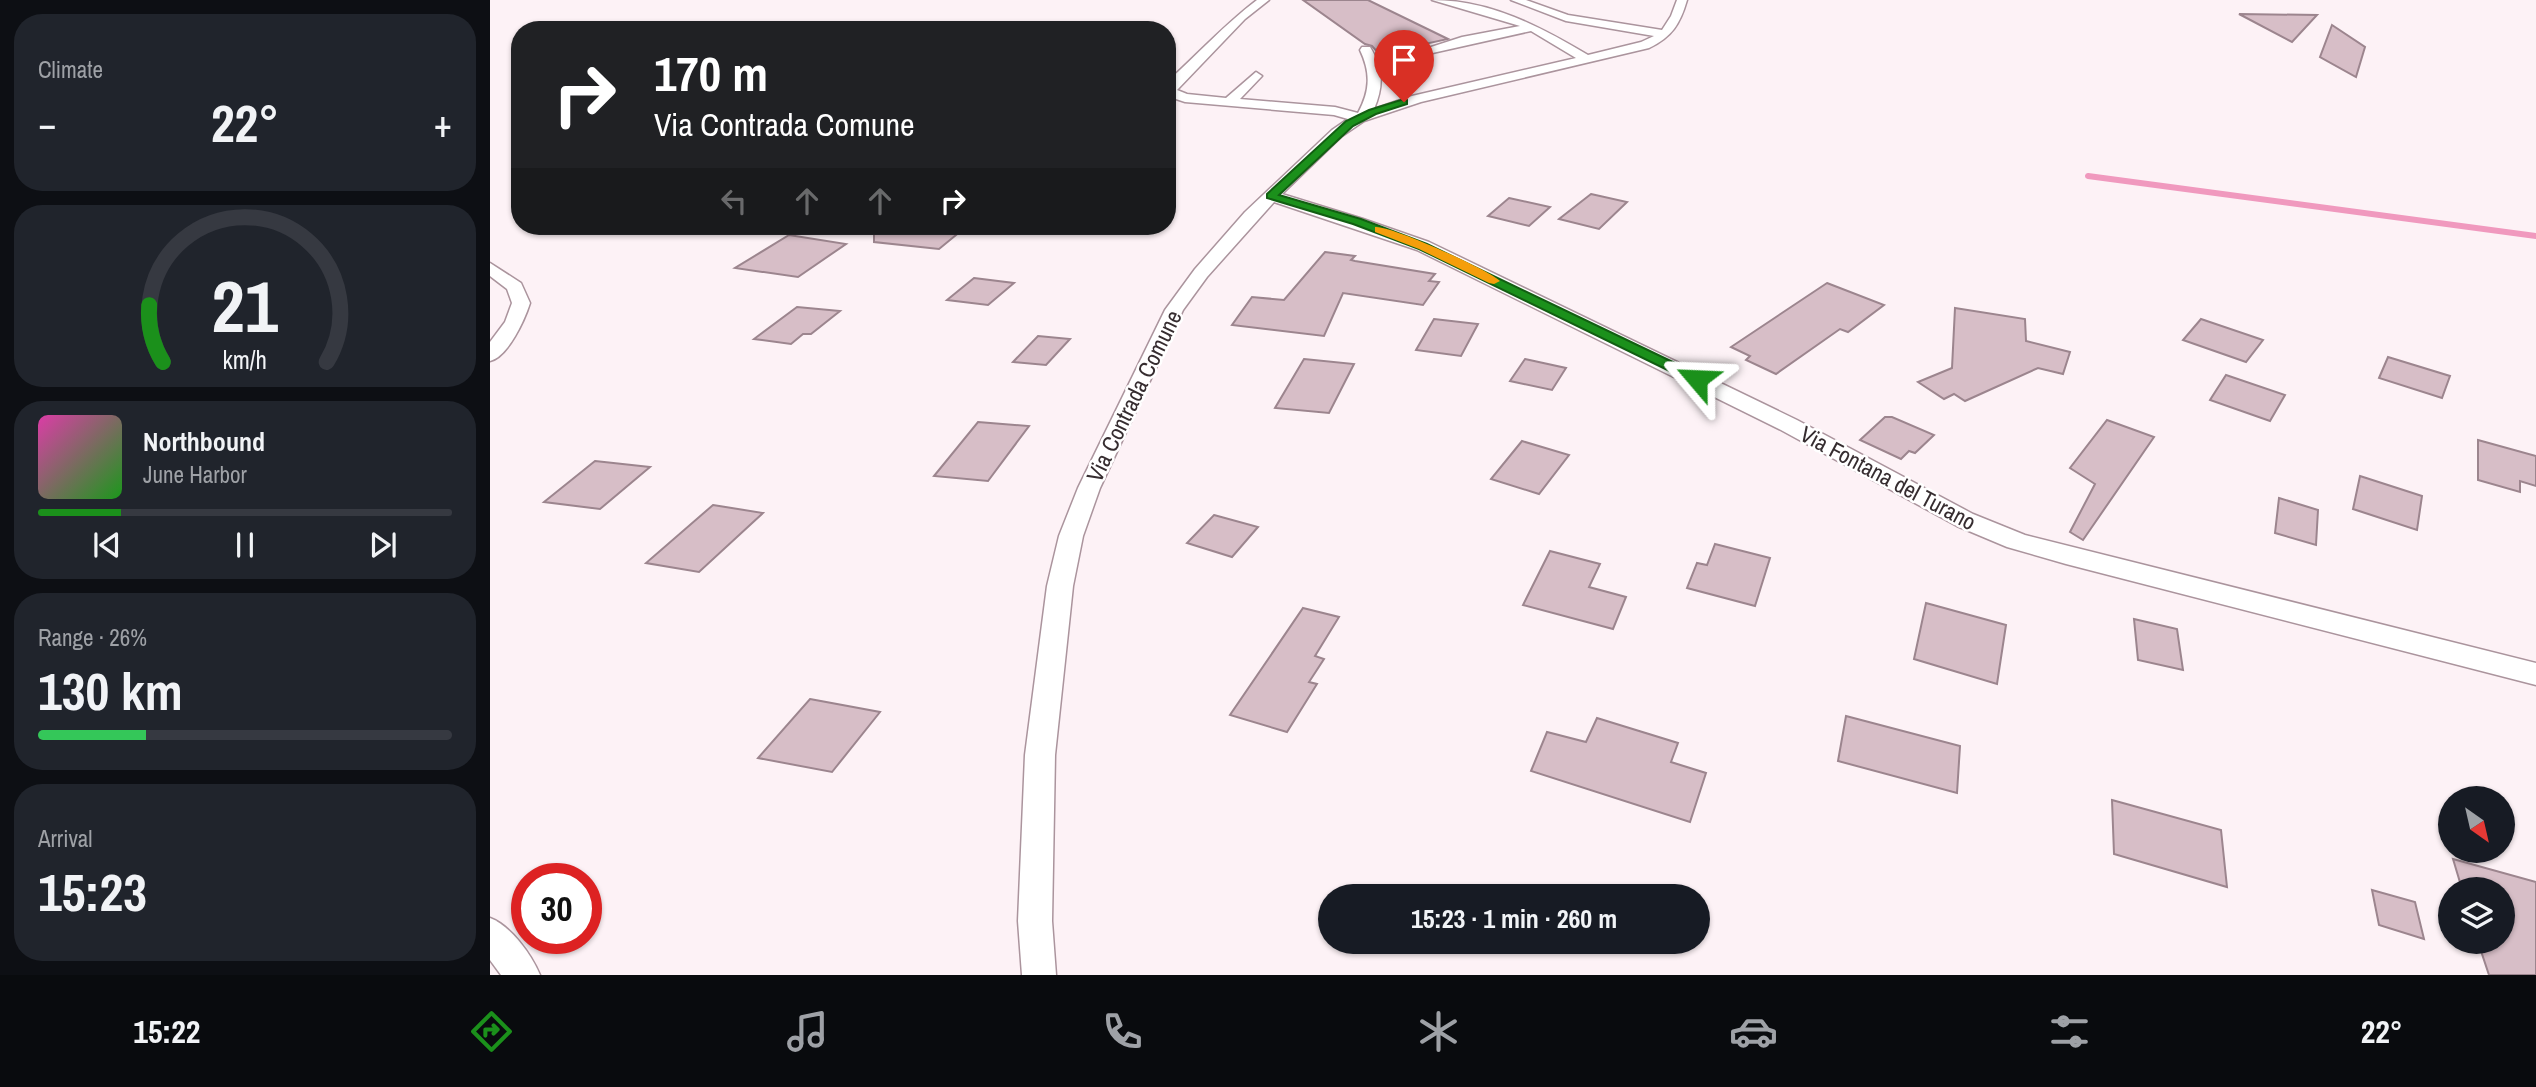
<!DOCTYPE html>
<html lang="en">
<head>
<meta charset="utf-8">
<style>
	:root { --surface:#171b24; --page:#20242c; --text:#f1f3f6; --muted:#9ea1a6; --line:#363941; --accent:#1b901b }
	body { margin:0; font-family:"Archivo Narrow",sans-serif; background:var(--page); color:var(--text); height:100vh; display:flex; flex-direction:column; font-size:26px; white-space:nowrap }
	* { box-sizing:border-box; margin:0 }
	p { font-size:23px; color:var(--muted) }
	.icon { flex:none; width:38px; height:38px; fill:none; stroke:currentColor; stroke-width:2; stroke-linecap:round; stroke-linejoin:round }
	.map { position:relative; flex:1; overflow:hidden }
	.panel { display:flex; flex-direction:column; gap:14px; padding:14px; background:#0d0f14; width:490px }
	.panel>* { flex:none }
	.banner { position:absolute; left:21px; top:21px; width:665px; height:214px; border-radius:28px; box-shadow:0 2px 5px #0004; background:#202124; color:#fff; overflow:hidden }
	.needle { width:46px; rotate:146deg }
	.fabs { position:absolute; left:1948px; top:786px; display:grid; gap:14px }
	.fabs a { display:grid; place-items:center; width:77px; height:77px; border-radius:50%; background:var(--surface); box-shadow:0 2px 5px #0004; font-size:35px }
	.speed { position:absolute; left:21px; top:863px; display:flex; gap:14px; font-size:35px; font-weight:700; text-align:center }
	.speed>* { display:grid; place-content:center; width:91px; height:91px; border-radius:50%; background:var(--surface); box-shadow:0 2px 5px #0004; line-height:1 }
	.speed .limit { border:10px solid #d22; background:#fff; color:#111 }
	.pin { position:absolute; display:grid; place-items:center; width:60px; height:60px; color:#fff; margin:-72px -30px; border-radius:50% 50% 50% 0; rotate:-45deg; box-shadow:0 0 7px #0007 }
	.pin .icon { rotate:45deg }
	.me { position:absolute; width:77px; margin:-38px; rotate:296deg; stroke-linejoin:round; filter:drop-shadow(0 0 5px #0008) }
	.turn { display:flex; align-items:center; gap:24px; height:147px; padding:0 28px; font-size:32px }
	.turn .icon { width:91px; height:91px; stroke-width:2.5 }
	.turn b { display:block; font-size:49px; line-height:60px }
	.lanes { display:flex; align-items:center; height:66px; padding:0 28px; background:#0003; justify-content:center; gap:35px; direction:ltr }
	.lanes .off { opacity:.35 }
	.big { font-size:52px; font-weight:800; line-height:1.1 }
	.panel .card { flex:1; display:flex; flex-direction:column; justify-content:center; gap:10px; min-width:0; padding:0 24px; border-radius:28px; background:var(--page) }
	.panel .dial { align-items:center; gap:0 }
	.dial svg { height:182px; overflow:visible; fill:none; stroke:var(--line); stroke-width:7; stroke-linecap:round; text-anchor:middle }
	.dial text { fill:var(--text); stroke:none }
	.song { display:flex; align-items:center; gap:21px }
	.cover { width:84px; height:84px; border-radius:10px; background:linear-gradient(135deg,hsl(320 70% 55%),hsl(120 70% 35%)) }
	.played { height:7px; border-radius:4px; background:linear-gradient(90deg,var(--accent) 20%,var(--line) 20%) }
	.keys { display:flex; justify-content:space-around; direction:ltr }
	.heat { display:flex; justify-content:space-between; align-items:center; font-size:38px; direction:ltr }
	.charge { height:10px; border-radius:5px; background:linear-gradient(90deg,#34c759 26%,var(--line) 0) }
	.trip { position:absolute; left:828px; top:884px; width:392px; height:70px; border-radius:35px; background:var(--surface); box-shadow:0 2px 5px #0004; font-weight:800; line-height:70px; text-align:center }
	.menu { display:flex; height:112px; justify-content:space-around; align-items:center; background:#090b0e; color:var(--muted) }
	.menu .icon { width:49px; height:49px }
	.menu .selected { color:var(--accent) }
	.menu b { font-size:32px; color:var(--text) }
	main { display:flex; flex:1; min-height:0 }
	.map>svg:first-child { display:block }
</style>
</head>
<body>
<main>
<section class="panel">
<div class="card"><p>Climate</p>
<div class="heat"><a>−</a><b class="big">22°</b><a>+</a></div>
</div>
<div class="card dial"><svg viewBox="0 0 100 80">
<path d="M14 69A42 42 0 1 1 86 69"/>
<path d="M14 69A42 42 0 0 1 8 44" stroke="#1b901b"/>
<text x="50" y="56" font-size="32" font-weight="700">21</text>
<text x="50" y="72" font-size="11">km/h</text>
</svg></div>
<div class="card">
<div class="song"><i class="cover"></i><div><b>Northbound</b><p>June Harbor</p></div></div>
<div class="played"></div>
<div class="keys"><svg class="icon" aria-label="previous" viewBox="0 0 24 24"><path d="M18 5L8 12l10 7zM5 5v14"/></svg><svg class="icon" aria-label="pause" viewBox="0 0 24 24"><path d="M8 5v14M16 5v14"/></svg><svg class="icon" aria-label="next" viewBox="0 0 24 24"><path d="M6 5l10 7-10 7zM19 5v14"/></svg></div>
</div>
<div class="card"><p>Range · 26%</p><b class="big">130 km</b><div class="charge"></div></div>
<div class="card"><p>Arrival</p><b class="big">15:23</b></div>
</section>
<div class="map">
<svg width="2046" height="975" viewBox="0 0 2046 975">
	<rect width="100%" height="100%" fill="#fdf2f6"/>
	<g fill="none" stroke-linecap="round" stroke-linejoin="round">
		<path stroke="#f099be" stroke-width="6" d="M1598,176L2046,236"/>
	</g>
	<g fill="#d7bec7" stroke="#9c858e" stroke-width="2">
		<path d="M813,0H878L958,39L889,54L882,46L875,44Z"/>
		<path d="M1749,14L1827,15L1802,42Z"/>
		<path d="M1842,25L1875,47L1866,77L1830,57Z"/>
		<path d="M1101,194L1137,202L1109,229L1069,219Z"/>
		<path d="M1019,198L1060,207L1039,226L998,216Z"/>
		<path d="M384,226H477L449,249L384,242Z"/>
		<path d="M299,235L356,244L308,277L245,268Z"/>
		<path d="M835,252L865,256L861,260L865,261L945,274L939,281L949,282L933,305L853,293L834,336L742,325L762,297L794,300Z"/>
		<path d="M484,278L524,283L498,305L457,300Z"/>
		<path d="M1337,283L1394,305L1358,332L1350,329L1286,374L1256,360L1260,356L1241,347Z"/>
		<path d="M307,307L350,311L321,334H313L301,344L264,339Z"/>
		<path d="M1465,308L1535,319L1536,341L1580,352L1573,374L1548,368L1475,401L1464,394L1454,399L1428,382L1462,368Z"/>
		<path d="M944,319L988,324L971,356L926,350Z"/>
		<path d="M1711,319L1773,340L1756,362L1693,340Z"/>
		<path d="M548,336L580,339L556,365L523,362Z"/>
		<path d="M1898,357L1960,376L1952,398L1889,378Z"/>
		<path d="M814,359L864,364L839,413L785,408Z"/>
		<path d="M1035,359L1076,368L1062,390L1020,381Z"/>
		<path d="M1736,375L1795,395L1780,421L1720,400Z"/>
		<path d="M1395,417H1402L1444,435L1425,453L1419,451L1411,459L1370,440Z"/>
		<path d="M1617,420L1664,437L1593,540L1580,532L1605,484L1580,468Z"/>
		<path d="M488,422L539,426L498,481L444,476Z"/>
		<path d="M1988,440L2046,456V486L2030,481V492L1988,480Z"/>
		<path d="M1032,441L1079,455L1049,494L1001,479Z"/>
		<path d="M105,461L160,467L110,509L54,502Z"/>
		<path d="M1870,476L1932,496L1927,530L1863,509Z"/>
		<path d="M1789,498L1828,510L1826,545L1785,533Z"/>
		<path d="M223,505L273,513L209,572L156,563Z"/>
		<path d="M724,515L768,527L742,557L697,543Z"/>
		<path d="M1225,544L1280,558L1265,606L1197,588L1207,563L1217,565Z"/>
		<path d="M1060,551L1110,564L1099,587L1136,597L1123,629L1033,605Z"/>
		<path d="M1436,603L1516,625L1507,684L1424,659Z"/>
		<path d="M813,608L849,617L825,656L834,659L819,682L827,684L797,732L740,715Z"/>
		<path d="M1644,619L1687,629L1693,670L1648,660Z"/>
		<path d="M320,699L390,712L342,772L268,758Z"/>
		<path d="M1356,716L1470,746L1467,793L1348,761Z"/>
		<path d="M1107,718L1188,743L1181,762L1216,773L1200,822L1041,771L1057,732L1096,742Z"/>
		<path d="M1622,800L1731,830L1737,887L1624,854Z"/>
		<path d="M1963,859L2046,882V975H1999L1988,942H2012V889H1972Z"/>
		<path d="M1882,890L1925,902L1934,939L1889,925Z"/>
	</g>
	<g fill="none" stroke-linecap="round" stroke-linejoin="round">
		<defs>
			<g id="street">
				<path d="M767,0H779L755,19L687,90L697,94L736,98L766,72L772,76L750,99L845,107L868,113C880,91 881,73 870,50L872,47H880C893,68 894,86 884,109L922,96L1086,58L1041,31L938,54V48L972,37L1030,26L942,0C1000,0 1049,26 1098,55L1151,42L1164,36L1076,21L1021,0H1036L1078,15L1172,30L1181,16L1187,0H1197C1190,24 1182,37 1159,48L931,102L874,121L852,136L792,194L873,219L939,242L1307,420L1483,514L1535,535L2046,663V685L1576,564L1517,547L1467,526L1291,430L927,250L784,202L717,277L693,310L610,488L593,536L583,586L565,755L562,921L566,975H532L528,921L535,755L557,586L569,536L588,488L675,310L705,269L755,212L842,130L858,119L844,115L695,102L677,96V82C707,55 735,24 767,0Z"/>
				<path d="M0,263L31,283L40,303C35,319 18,357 0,361V342L15,322L22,303L17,289L0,276Z"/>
				<path d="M0,918C21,926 41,954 50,975H11L0,960Z"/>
			</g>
		</defs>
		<use href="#street" stroke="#ab949d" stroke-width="3"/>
		<use href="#street" fill="#fff" fill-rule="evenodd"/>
	</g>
	<path fill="#1b901b" stroke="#125e12" stroke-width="2" d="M914,99L917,100V104L886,114L863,126L789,195L871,219L937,244L1212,376V382H1202L929,249L863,224L777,198V194L856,121L879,110Z"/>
	<path fill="#f59e0b" d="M885,227C900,225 997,269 1010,281L1004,284L999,283L929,249L885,232Z"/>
	<g text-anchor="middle" stroke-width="5" stroke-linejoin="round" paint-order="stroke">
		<g font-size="23" fill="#362d30" stroke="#fff">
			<text transform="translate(644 396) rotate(-64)" y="8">Via Contrada Comune</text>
			<text transform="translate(1398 478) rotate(28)" y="8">Via Fontana del Turano</text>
		</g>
	</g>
</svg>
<div class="fabs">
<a><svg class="needle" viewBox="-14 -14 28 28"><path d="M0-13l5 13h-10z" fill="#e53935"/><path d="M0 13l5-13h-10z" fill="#9ea1a6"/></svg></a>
<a><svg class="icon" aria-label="layers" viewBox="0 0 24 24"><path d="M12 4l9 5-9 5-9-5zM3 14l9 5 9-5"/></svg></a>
</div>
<div class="speed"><div class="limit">30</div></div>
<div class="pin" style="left:914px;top:102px;background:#d93025"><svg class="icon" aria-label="arrive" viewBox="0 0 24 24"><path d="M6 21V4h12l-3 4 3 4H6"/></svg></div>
<svg class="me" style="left:1207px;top:379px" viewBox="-20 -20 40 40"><path d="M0-17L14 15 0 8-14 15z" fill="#1b901b" stroke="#fff" stroke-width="4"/></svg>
<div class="trip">15:23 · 1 min · 260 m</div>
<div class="banner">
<div class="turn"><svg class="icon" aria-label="right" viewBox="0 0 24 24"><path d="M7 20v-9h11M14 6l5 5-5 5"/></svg><div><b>170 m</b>Via Contrada Comune</div></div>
<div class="lanes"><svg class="icon off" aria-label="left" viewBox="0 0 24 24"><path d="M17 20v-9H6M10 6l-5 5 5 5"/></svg><svg class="icon off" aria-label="ahead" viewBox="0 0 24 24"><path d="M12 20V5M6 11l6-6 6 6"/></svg><svg class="icon off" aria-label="ahead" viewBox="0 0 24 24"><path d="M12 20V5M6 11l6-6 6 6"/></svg><svg class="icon" aria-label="right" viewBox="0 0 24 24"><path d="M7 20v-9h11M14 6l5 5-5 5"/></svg></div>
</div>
</div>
</main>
<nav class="menu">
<b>15:22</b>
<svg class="icon selected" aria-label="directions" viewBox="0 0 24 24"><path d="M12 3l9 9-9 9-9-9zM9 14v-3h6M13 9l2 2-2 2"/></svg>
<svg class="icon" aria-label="music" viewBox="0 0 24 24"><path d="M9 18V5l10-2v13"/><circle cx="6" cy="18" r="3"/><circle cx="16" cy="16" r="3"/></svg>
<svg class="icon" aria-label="phone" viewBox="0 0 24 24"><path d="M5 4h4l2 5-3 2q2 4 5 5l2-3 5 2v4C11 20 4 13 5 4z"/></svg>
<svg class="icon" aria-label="climate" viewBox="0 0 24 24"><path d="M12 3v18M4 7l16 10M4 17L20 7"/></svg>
<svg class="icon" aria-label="car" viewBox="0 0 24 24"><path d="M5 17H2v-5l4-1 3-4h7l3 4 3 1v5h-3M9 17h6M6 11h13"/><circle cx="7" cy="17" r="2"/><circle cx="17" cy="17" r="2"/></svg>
<svg class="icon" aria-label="filters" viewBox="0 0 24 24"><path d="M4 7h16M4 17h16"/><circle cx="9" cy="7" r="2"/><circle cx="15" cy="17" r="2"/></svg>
<b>22°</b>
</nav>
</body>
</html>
